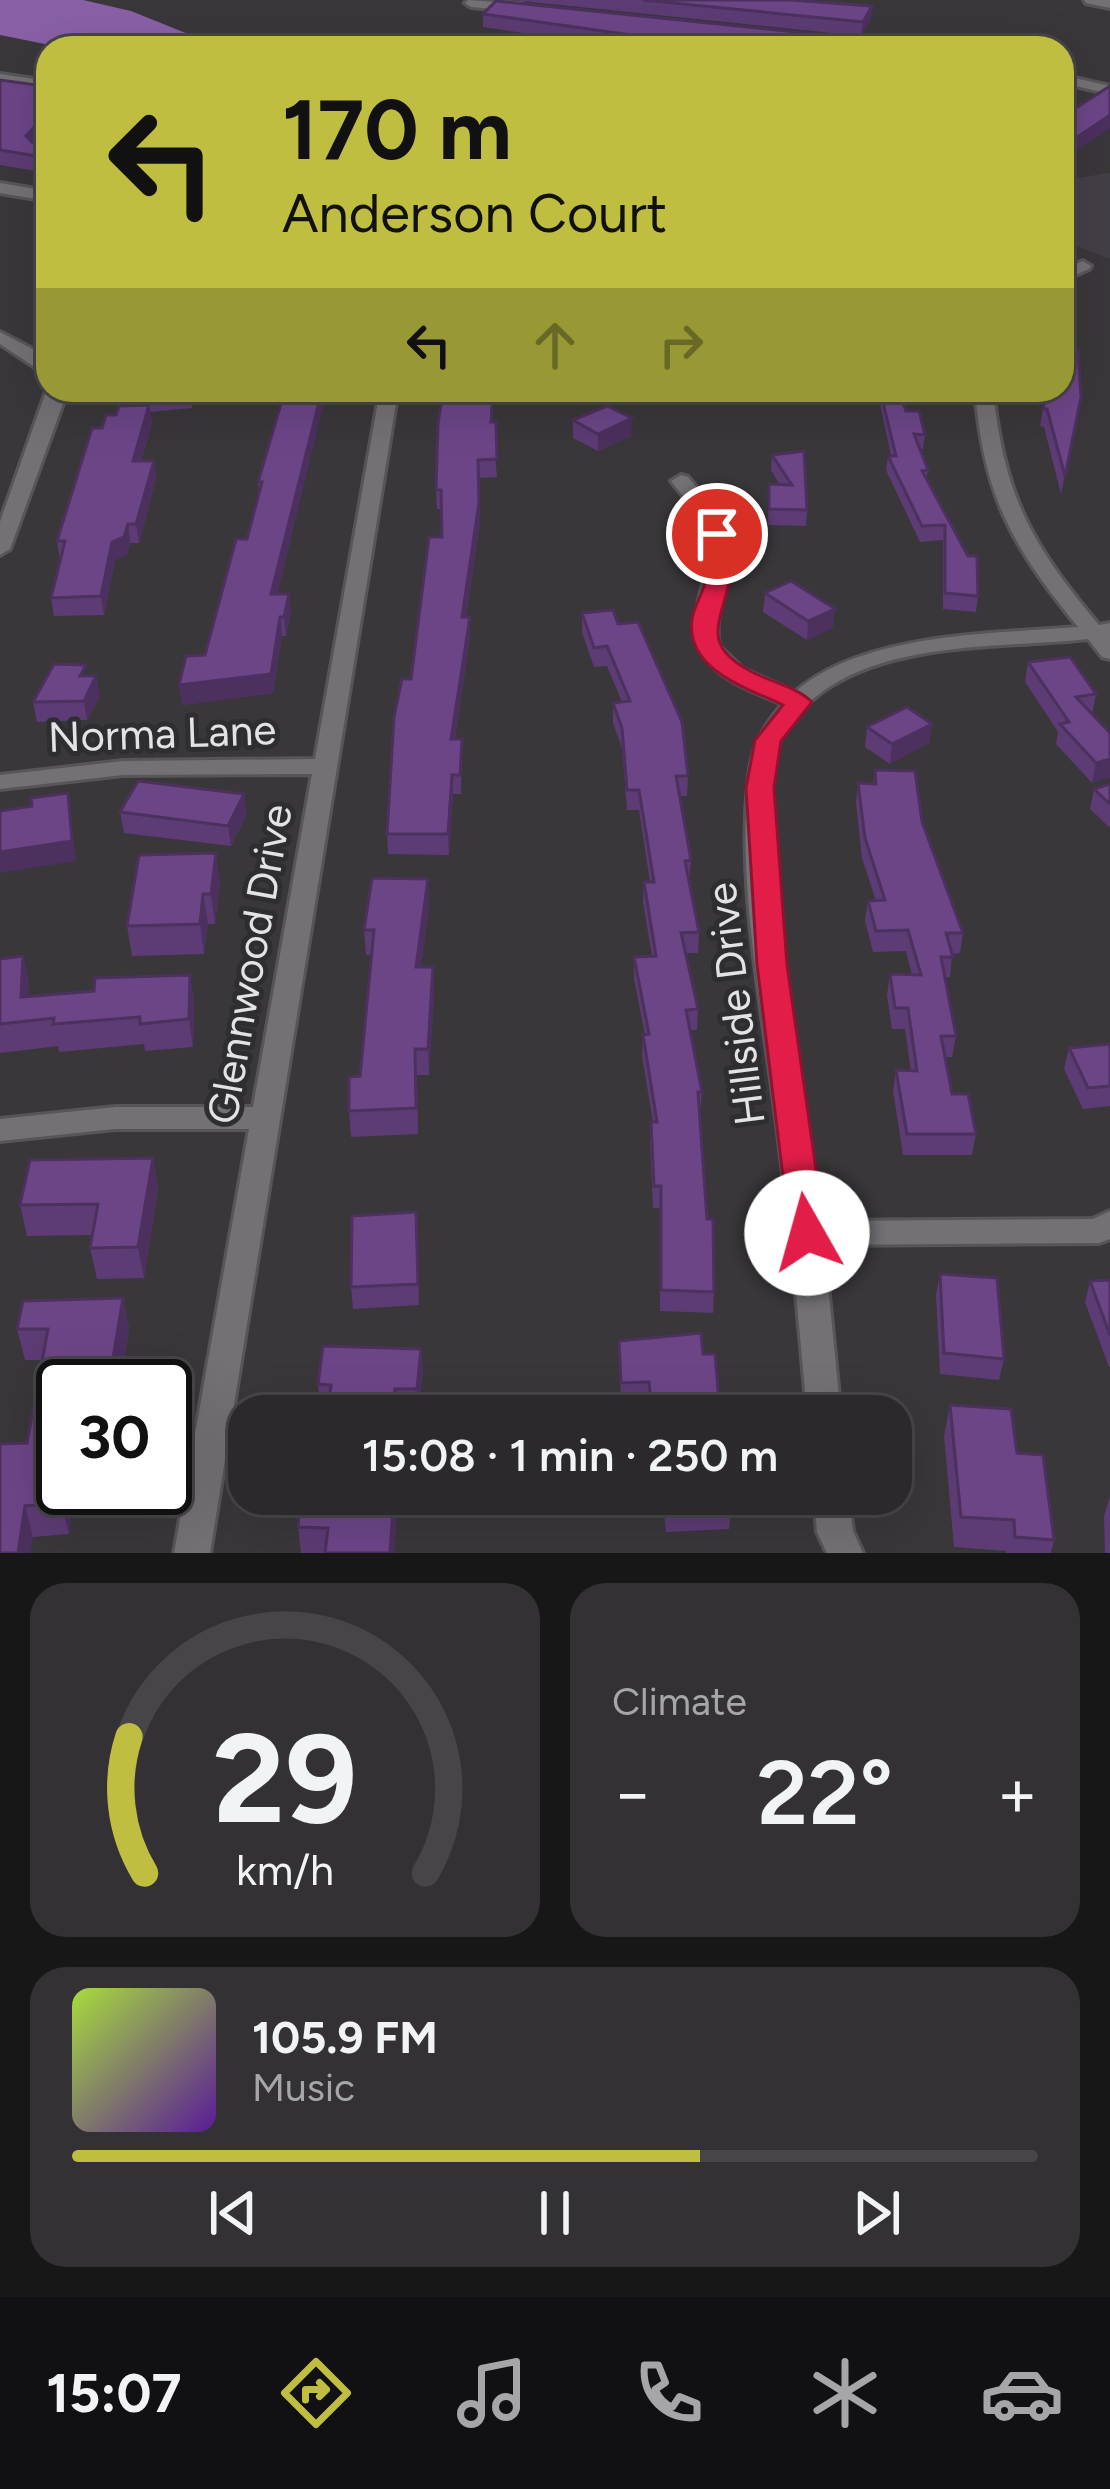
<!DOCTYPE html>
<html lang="en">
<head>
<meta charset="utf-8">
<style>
	:root { --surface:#2b292c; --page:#333134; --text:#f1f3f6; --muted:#a6a6a9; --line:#474548; --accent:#bfbe41 }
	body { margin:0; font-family:Figtree,sans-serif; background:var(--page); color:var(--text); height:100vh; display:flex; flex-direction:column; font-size:45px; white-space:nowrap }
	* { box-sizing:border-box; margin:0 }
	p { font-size:39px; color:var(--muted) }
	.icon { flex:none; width:66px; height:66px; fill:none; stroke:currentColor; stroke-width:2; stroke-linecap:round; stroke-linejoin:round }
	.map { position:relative; height:1553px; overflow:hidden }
	.sheet { display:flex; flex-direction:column; gap:30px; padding:30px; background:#181718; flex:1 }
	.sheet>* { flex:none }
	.top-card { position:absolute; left:36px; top:36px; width:1038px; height:366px; border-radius:36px; box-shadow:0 12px 48px #0002,0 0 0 3px var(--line); background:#bfbe41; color:#111; overflow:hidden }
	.speed { position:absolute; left:36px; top:1359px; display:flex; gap:24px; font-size:60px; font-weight:700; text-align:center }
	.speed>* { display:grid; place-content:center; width:156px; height:156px; border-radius:50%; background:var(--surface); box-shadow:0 12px 48px #0002,0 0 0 3px var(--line); line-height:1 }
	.speed .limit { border:6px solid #111; border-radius:18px; background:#fff; color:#111 }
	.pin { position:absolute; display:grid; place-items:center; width:102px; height:102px; color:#fff; margin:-51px; border:6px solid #fff; border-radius:50%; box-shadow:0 3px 12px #0007 }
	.me { position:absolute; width:132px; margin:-66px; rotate:353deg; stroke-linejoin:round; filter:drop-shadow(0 0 9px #0008) }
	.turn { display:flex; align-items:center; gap:42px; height:252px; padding:0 48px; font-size:54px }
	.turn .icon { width:156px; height:156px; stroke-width:2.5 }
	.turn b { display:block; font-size:84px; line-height:102px }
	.lanes { display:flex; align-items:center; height:114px; padding:0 48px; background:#0003; justify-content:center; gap:60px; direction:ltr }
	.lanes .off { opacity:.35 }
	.big { font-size:90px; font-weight:600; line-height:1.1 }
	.sheet .card { flex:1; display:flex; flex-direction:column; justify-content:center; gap:18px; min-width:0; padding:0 42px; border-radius:36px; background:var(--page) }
	.sheet .dial { align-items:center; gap:0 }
	.dial svg { height:312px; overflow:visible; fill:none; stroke:var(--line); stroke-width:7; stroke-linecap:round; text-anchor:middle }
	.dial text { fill:var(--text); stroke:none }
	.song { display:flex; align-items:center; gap:36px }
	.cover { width:144px; height:144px; border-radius:18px; background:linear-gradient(135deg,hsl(80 70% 55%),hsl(270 70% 35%)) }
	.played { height:12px; border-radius:6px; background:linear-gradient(90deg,var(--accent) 65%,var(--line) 65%) }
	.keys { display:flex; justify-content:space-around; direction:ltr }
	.heat { display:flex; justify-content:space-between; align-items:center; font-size:66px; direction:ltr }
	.sheet .tiles { flex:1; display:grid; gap:30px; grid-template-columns:1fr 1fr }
	.card:last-child { grid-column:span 2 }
	.trip { position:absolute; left:228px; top:1395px; width:684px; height:120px; border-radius:36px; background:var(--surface); box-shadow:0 12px 48px #0002,0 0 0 3px var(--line); font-weight:600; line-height:120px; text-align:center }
	.tab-bar { display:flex; height:192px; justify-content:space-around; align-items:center; background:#111012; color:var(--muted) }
	.tab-bar .icon { width:84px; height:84px }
	.tab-bar .on { color:var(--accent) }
	.tab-bar b { font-size:54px; color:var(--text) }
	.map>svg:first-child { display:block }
</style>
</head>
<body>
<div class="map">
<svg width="1110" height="1553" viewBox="0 0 1110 1553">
	<rect width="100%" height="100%" fill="#39373a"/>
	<path fill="#443f47" d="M1110,173V259L1062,240V180Z"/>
	<path fill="#8960a5" d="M0,0H83L131,11L208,42L201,48L45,44L0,35Z"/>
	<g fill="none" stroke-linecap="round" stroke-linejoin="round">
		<defs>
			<g id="minor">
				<path d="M468,0L522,4L528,8L522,12L471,7L465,3Z"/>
				<path d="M1084,0H1110V8L1086,3Z"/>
				<path d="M826,37L895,44L902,48L821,44L819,41Z"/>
				<path d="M0,74L48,81V89L0,82Z"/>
				<path d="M1062,75L1110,86V94L1062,83Z"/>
				<path d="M0,183L48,191V201L0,193Z"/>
				<path d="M1083,261L1091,266L1089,269L1062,281V270Z"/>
				<path d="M0,332L46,356L48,376L0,344Z"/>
				<path d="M48,386V390H63L64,401L10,549L0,555V522Z"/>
				<path d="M380,390H398L210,1553H174L249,1129H115L0,1141V1119L115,1107H253L312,774L123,775L0,789V775L123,761L315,759Z"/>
				<path d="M975,390H993C1004,496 1031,544 1099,625L1110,623V659L1102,657L1088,639C1005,648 901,641 829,687C811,699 788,720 780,740C766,780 771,827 774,867C782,986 803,1103 821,1221L1093,1219L1110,1211V1239L1099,1243L824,1245L841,1416H807C798,1306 787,1197 772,1087C759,990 737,875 749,777C752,747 764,725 783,704C725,680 681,665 701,592C706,574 711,555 707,536C702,515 684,498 671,481L681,475L688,477C701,494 719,511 726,532C738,570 711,607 719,646L743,669L795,692C863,633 991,634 1078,627C1011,545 984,496 975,390Z"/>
				<path d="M814,1494H848L853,1531L863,1553H827L817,1532Z"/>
			</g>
		</defs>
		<use href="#minor" stroke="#575558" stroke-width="6"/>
		<use href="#minor" fill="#737175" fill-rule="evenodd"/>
	</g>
	<g fill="#5d3b74">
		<path d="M512,0H795L872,6L871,19L861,36Z"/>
		<path d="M483,14L854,38L853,48H627L483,27Z"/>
		<path d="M48,79V129L44,134L48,131V173L0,165V80L36,85Z"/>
		<path d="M1110,86L1067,157L1062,155V117Z"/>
		<path d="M136,390H192V408L150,412L152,423L141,461H154L156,479L139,543H130L127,555L115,560L104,615L54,616L51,598L60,560L57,541L102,428L116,415L137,406Z"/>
		<path d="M285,390L278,594H289L291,613L286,636H282L273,693L182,705L205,655L247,539L259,493L258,482Z"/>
		<path d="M494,390L492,422L497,477L478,478L480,522L466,617H470V636L455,739H462L461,794H453L449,855L388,854L387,834L411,679L442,537V509H437L436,490L448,393Z"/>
		<path d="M877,390L901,398L902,390H937L935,403L902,401L906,411L925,435L923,449H920L928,470L926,479L978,596L976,612L943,609V540L920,542L886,470L888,456H891Z"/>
		<path d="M1046,390L1081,397L1061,494L1044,427L1040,426Z"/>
		<path d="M573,420L631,436L598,451L573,438Z"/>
		<path d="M772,455L807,510L806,526L768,525L769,484L780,485L771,470Z"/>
		<path d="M765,593L833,628L807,640L763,612Z"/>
		<path d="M582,613L618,624L688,776L687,796H680L691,860L689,881L699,932L698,953H686L698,1009L697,1030H690L702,1092L700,1113L714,1292L713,1313L660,1311V1208H653L650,1143L651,1122H653L642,1056L643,1035H645L634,978V957L652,956L643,902L644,882H650L639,810H627L622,748L613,723V703L622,702L607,666L594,667L582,632Z"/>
		<path d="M1028,662L1096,694L1092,714L1110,733L1092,783L1056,744L1058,732L1025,682Z"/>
		<path d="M100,696L87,720L37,722L33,702Z"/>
		<path d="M932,724L929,743L890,764L865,747L867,727Z"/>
		<path d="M875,770L922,822L963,933L960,953L952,954L950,977L945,978L956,1036L952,1057H945L952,1094L976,1134L972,1155H903L893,1091L896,1070L911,1071L905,1029H892L887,995L890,974L912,975L906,951L873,952L865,921L868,901H876L862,858L856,803L858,783L873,784Z"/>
		<path d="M1110,784V828L1090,809L1094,789Z"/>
		<path d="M120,812L247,814L231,846L124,833Z"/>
		<path d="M428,879L429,905L421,967L434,993L429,1075H417L418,1134L351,1137L349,1111L360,1076L372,955H366L364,930Z"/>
		<path d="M220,883L215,924H208L204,954L132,956L127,926Z"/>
		<path d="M23,956L29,983L28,997L94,991L190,975L194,1002L193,1047L145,1051L144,1044L59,1052L58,1046L0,1053V959Z"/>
		<path d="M1110,1044V1106L1083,1109L1064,1069L1069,1048Z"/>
		<path d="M153,1158L158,1189L144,1278L97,1279L90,1248L92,1235L27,1236L20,1205Z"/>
		<path d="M417,1233L419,1305L353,1309L351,1287Z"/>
		<path d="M940,1274L1004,1359L999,1380L940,1374L936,1295Z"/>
		<path d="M1110,1280V1367H1109L1085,1302L1090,1281Z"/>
		<path d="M123,1298L129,1329L120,1386H63V1488H74L69,1534L33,1537L0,1553L27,1443L42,1360H25L17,1329Z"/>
		<path d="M619,1341L703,1354L719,1401L718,1416H649L648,1403L621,1404Z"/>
		<path d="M421,1349L423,1370L418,1411L397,1410L396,1416H327L329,1406L320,1405L318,1384Z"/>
		<path d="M950,1405L1017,1453L1054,1540L1051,1553H1006V1551L954,1547L944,1436Z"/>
		<path d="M398,1494L394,1553H301L298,1527Z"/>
		<path d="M662,1494H729L731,1509L729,1529L666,1532Z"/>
		<path d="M1110,1496V1553H1105L1104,1516Z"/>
	</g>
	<g fill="#4c305e">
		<path d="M872,6L871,19L861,36L863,22Z"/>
		<path d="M48,112V129L29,151L26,136Z"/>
		<path d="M1110,115V128L1067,157L1070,142Z"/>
		<path d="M322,390H327L273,613L271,594Z"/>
		<path d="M149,405L152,423L135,479L133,461Z"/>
		<path d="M632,418L631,436L598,451V434Z"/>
		<path d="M154,461L156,479L139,543L136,524Z"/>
		<path d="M479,503L480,522L463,636L462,617Z"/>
		<path d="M128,524L130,543L127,555L115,560L104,615L101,596L112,542Z"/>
		<path d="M289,594L291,613L286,636L284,617Z"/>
		<path d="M835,609L833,628L807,640L808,621Z"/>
		<path d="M280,617L282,636L273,693L182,705L179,685Z"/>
		<path d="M470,617V636L452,759L451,739Z"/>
		<path d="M96,676L100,696L87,720L84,701Z"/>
		<path d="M932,724L929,743L890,764L892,744Z"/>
		<path d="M1110,759V778L1092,783L1096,763Z"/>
		<path d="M452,775L453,794L449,855L448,834Z"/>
		<path d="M68,793L76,861L0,873V852Z"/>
		<path d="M244,794L247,814L231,846L228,826Z"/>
		<path d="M216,853L220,883L215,924L211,894Z"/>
		<path d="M428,879L429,905L418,993L416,967Z"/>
		<path d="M203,894L208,924L204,954L200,924Z"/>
		<path d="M23,956L29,983L27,1025L21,997Z"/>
		<path d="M433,967L434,993L429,1075L428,1049Z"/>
		<path d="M190,975L194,1002L193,1047L189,1019Z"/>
		<path d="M153,1158L158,1189L144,1278L138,1247Z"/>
		<path d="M123,1298L129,1329L120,1386H117L112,1364Z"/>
		<path d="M421,1349L423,1370L418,1411L417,1389Z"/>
		<path d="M97,1364L102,1386H94Z"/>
		<path d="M395,1389L396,1416H392Z"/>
		<path d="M63,1488H74L69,1534L61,1503Z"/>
		<path d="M394,1494H398L394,1553H390Z"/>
		<path d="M25,1506L33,1537L31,1553H18Z"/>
	</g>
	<g fill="#6c4587" stroke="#4c305e" stroke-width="3">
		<path d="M643,0H790L872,6L863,22Z"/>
		<path d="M496,1L854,38L848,48H796L645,37L483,14Z"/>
		<path d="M73,45L106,46L104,48H70Z"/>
		<path d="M48,79V112L26,136L32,142L48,131V158L0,150V80L36,85Z"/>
		<path d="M1110,86V115L1070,142L1062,140V117Z"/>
		<path d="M1062,349L1078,350L1081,397L1065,476L1047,409H1043L1047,390H1062Z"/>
		<path d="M136,390H190L136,395Z"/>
		<path d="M285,390H322L271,594H289L284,617H280L271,674L179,685L186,656L205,655L236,539H247L262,482H258Z"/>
		<path d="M448,390H493L491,422H496L497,459L478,460L479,503L462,617H470L451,739H462L460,775H452L448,834H387L394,717L402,679H411L429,537H442L441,490H436L438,423L443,393H448Z"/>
		<path d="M880,390H898L906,411H919L925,435L914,434L928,470L922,471L968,556H977L978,596L945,593V525L922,526L888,456H896Z"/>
		<path d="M149,405L133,461H154L136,524H128L124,537L112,542L101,596L51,598L65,541H57L92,428H102L106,415H116L119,406Z"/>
		<path d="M607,406L632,418L598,434L573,420Z"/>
		<path d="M804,451L807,510L769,509V484L792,485L772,455Z"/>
		<path d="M791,581L835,609L808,621L765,593Z"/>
		<path d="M613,610L618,624L638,622L682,722L688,776H676L691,860L685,861L699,932L681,933L698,1009L686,1010L702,1092H698L707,1219H713L714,1292L661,1290V1186H654L651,1122H657L643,1035L649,1034L634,957L656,956L644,882H654L639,790H627L622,728L613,703L630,701L607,646L594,648L582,613Z"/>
		<path d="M1070,657L1096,694L1076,697L1110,733V759L1096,763L1060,724L1069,722L1028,662Z"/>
		<path d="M54,664L86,665L80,676H96L84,701L33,702Z"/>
		<path d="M907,707L932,724L892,744L867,727Z"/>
		<path d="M875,770L915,771L922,822L963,933H946L953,957H941L956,1036H941L952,1094H968L976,1134H907L896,1070L917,1071L908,1008H895L890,974L921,975L908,930L876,931L868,901L885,900L865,838L858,783L876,784Z"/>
		<path d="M138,781L244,794L228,826L120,812Z"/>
		<path d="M1110,784V804L1094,789Z"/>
		<path d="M68,793L72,841L0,852V811L32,806L31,798Z"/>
		<path d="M216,853L211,894H203L200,924L127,926L139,855Z"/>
		<path d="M372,878L428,879L416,967H433L428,1049H415L416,1108L349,1111V1077L360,1076L374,930H364Z"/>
		<path d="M23,956L21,997L94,991L95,978L190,975L189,1019L140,1024V1017L53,1024L54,1018L0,1024V959Z"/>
		<path d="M1110,1044V1086L1088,1088L1069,1048Z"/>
		<path d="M153,1158L138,1247L90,1248L98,1204L20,1205L30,1160Z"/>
		<path d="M416,1212L418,1284L351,1287L352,1216Z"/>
		<path d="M940,1274L997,1278L1004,1359L944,1353Z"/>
		<path d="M1110,1280V1335L1090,1281Z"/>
		<path d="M123,1298L112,1364H97L94,1386H63V1485L61,1503L25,1506L18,1553H0V1444L27,1443L48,1329H17L23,1301Z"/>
		<path d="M701,1333L703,1354H715L719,1401L651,1403L649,1382L621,1383L619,1341Z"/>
		<path d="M323,1346L421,1349L417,1389H395L392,1416H327L331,1385L318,1384Z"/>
		<path d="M950,1405L1011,1409L1017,1453L1043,1455L1054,1540L1015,1537L1014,1520L961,1517Z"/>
		<path d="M301,1494H394L390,1553H325L328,1528L298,1527Z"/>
		<path d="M665,1494H729L731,1509L667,1511Z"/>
	</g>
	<path fill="#e11d48" stroke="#92132f" stroke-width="3" d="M717,527L728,534C729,550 733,568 729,583C719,626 702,646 752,672C771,682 797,687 812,702L781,741L774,788L787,965L825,1233L820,1242L807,1247L795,1242L790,1233L757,965L746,788L755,740L783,705C747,688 685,670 692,619C694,606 702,595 705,583C709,568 706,550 705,534Z"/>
	<g text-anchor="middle" stroke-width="10" stroke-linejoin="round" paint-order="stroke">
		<g font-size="42" fill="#e3e2e4" stroke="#2e2d30">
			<text transform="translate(162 733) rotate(-2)" y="15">Norma Lane</text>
			<text transform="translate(249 964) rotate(-80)" y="15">Glennwood Drive</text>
			<text transform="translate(735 1004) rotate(-97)" y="15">Hillside Drive</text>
		</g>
	</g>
</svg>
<div class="speed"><div class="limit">30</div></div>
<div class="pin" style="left:717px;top:534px;background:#d93025"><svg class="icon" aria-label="arrive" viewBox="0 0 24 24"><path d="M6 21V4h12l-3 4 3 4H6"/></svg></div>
<svg class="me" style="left:807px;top:1233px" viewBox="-20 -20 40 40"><circle r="19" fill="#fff"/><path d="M0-13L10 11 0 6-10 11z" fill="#e11d48"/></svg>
<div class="trip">15:08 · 1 min · 250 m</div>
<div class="top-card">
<div class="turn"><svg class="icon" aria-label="left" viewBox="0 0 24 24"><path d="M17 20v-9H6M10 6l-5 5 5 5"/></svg><div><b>170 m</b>Anderson Court</div></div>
<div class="lanes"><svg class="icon" aria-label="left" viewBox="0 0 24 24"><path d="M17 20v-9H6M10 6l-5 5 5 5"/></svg><svg class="icon off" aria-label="ahead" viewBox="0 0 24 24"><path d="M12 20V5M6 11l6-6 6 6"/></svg><svg class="icon off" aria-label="right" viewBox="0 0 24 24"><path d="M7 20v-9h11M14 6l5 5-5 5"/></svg></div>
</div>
</div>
<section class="sheet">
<div class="tiles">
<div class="card dial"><svg viewBox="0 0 100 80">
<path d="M14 69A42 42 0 1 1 86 69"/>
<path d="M14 69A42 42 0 0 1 10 34" stroke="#bfbe41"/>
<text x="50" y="56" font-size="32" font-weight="700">29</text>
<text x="50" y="72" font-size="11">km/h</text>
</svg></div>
<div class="card"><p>Climate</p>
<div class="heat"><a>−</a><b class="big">22°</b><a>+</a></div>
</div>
<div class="card">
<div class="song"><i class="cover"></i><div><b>105.9 FM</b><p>Music</p></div></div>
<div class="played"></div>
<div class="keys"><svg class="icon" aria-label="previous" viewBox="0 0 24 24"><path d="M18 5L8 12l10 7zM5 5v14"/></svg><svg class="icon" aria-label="pause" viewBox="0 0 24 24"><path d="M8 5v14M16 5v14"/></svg><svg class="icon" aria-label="next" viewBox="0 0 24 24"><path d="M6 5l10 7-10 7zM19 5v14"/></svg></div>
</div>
</div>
</section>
<nav class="tab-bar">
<b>15:07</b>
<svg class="icon on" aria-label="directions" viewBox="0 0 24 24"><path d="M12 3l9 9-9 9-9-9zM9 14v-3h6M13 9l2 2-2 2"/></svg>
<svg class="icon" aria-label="music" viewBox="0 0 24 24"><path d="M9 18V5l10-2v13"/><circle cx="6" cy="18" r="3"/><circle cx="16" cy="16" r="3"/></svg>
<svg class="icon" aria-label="phone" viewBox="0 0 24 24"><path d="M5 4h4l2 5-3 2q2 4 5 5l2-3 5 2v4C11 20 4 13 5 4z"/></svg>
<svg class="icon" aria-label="climate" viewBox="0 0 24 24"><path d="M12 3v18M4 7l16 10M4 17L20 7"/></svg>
<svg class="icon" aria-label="car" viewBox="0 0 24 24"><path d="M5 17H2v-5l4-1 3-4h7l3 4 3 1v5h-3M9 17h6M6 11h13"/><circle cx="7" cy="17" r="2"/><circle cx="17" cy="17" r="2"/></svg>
</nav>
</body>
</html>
